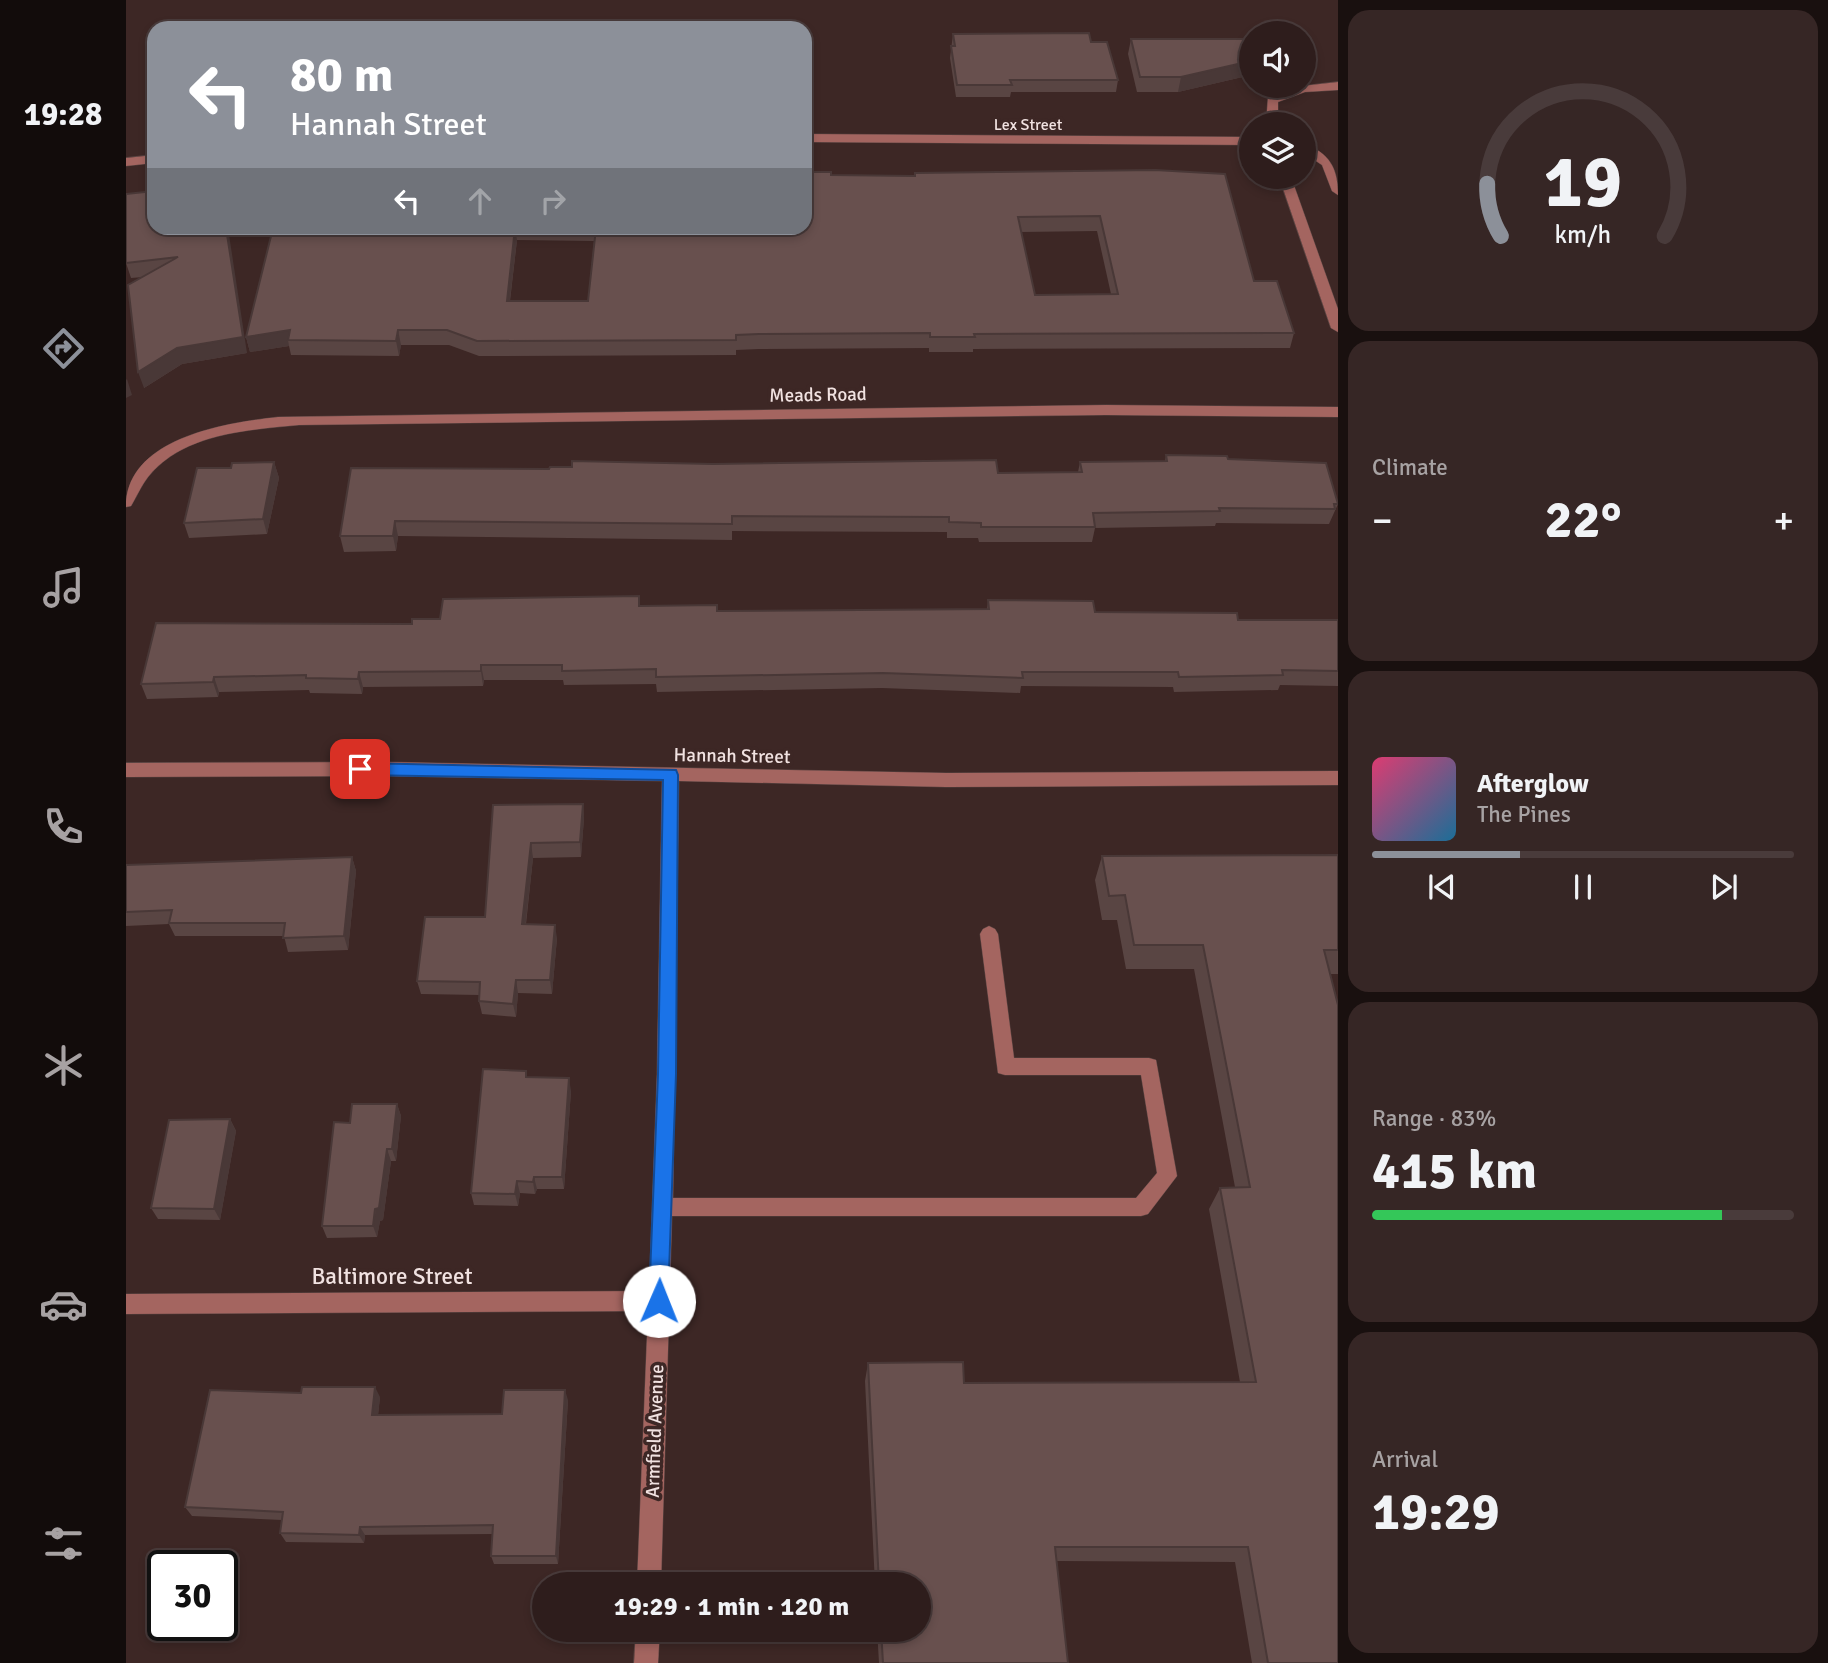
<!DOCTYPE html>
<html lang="en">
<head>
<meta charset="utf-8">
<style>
	:root { --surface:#2e1d1c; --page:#362625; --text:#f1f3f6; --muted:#a7a2a3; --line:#493b3b; --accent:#8c9099 }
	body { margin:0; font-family:Signika,sans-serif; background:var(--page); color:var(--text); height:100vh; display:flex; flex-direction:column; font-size:26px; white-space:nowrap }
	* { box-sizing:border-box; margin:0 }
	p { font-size:23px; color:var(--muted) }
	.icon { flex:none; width:38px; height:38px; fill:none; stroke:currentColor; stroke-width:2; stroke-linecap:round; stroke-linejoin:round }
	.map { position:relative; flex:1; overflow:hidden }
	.details { display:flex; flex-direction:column; gap:10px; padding:10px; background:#19100f; width:490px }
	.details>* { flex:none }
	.top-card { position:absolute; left:21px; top:21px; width:665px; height:214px; border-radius:21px; box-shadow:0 4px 10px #0003,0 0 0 2px var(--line); background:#8c9099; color:#fff; overflow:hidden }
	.tools { position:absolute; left:1113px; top:21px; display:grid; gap:14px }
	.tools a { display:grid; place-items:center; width:77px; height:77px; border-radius:50%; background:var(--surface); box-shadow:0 4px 10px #0003,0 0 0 2px var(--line); font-size:35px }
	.speed { position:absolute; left:21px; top:1550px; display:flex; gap:14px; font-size:35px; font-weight:700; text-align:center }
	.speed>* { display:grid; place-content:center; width:91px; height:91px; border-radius:50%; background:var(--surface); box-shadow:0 4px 10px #0003,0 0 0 2px var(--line); line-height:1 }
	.speed .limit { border:4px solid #111; border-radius:10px; background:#fff; color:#111 }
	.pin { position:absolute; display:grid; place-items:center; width:60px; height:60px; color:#fff; margin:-30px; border-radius:14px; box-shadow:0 4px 10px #0006 }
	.me { position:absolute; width:77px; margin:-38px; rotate:1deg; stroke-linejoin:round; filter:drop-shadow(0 0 5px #0008) }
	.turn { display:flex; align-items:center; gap:24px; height:147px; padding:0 28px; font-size:32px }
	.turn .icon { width:91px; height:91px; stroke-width:2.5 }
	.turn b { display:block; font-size:49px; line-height:60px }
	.lanes { display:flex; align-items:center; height:66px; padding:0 28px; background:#0003; justify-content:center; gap:35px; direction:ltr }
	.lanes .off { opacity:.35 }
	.big { font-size:52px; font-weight:700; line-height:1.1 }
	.details .tile { flex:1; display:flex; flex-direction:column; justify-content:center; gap:10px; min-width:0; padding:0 24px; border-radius:21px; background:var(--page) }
	.details .dial { align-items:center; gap:0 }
	.dial svg { height:182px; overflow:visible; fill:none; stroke:var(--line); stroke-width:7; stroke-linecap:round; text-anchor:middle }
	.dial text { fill:var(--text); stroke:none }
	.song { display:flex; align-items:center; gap:21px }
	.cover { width:84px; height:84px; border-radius:10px; background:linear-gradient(135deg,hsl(340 70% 55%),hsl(200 70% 35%)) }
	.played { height:7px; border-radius:4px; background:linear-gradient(90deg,var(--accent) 35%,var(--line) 35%) }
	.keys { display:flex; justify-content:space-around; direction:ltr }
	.heat { display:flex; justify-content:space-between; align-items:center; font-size:38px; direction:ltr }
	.charge { height:10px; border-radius:5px; background:linear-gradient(90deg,#34c759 83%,var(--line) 0) }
	.trip { position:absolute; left:406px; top:1572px; width:399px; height:70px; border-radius:35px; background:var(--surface); box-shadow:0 4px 10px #0003,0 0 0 2px var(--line); font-weight:700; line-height:70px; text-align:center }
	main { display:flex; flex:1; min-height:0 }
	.dock { display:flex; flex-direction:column; width:126px; justify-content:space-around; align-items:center; background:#120c0b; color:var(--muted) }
	.dock .icon { width:49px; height:49px }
	.dock .active { color:var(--accent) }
	.dock b { font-size:32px; color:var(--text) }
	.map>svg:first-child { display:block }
</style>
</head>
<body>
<main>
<nav class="dock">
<b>19:28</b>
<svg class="icon active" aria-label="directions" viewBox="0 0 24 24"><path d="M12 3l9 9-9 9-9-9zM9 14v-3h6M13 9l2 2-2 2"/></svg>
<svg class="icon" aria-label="music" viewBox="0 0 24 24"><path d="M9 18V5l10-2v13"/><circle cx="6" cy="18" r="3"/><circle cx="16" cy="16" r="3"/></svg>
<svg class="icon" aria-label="phone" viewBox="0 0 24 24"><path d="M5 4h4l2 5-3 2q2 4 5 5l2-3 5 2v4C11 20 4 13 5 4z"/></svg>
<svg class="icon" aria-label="climate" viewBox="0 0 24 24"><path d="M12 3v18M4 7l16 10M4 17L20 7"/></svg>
<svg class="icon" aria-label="car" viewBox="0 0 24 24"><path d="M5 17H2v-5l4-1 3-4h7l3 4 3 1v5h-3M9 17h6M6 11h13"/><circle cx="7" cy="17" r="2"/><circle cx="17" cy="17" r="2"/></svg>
<svg class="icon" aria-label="filters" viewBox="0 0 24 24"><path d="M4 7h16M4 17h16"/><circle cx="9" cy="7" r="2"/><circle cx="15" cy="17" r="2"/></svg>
</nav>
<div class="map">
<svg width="1212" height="1663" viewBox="0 0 1212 1663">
	<rect width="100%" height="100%" fill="#3d2725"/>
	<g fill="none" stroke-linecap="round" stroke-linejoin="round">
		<defs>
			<g id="minor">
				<path d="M1212,82V90L1179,92L1152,102V124H1140L1142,97L1176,86Z"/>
				<path d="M679,134L1125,137V145L679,142Z"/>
				<path d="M1178,144C1204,153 1212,169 1212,195L1206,191L1196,165L1178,153Z"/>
				<path d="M28,155V163L0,166V158Z"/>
				<path d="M1153,177H1165L1212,309V332L1205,328Z"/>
				<path d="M980,405L1212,407V417L980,415L173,425C122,430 57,433 22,477C15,486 11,496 5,506L0,507C0,438 99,423 152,417Z"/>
				<path d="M260,762L820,773L1212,771V785L820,787L553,781L547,1198H1010L1031,1173L1015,1075H879L872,1073L854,934L857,929L863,926L869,929L872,934L888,1058H1023L1030,1060L1051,1176L1022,1214L1015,1216H546L535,1584H511L522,1311L0,1314V1294L523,1291L531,1074L536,781L260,776L0,777V763Z"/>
				<path d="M510,1629H534L532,1663H508Z"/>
			</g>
		</defs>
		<use href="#minor" stroke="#5a4543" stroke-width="1"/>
		<use href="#minor" fill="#a46560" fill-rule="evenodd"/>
	</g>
	<g fill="#594543" fill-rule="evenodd">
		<path d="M827,34L965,42L992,80L990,92H885L884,97H830L824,58Z"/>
		<path d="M1005,39H1125V75L1052,92H1011L1002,54Z"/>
		<path d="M679,43L687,81V96H679Z"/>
		<path d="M1029,170L1128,281L1168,333L1164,348L847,349V352H803V348L633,349L610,350V355L353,356L323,345H275L273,356L165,355L163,346L124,352L120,337L147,228H679L705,175L789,176ZM971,231L985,294L909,295L895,232ZM391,240L468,241L462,301H384Z"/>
		<path d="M28,191L121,353L56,364L18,388V277L5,278L0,263Z"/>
		<path d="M1040,455L1102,459L1212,504L1203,524L1090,523L1089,526L969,528L966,542H853L852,538H821V532L606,531V540L272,536L270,551L218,552L214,536L225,468L872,473L952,472L954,462L1039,461Z"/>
		<path d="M148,462L153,478L141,534L63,538L58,523L105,468Z"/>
		<path d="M513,596V606L591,611L861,609L862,600L969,612L1112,620H1212V686L1154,685L1152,690L1048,692L1047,687L895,686L894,693L756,688L531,692L530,684L438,685L437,680H358L357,686L237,687L236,694L184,693L183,690L93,692L92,697L21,699L15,684L286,624L314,619Z"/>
		<path d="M457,804L458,818L455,857L407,858L400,924L431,938L426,994L392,993L390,1017L356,1014L353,1001V995L295,994L291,981L359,917L367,805Z"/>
		<path d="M1212,855V974H1204L1212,1663H1126L1109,1562L931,1561L942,1663H753L751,1629H793V1584H749L739,1381L742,1363L838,1383L1114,1382L1083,1209L1094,1188L1109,1187L1068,969H1000L991,920H976L969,880L976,856Z"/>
		<path d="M226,857L230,871L222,950L162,952L158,936H49L43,924L0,926V865Z"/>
		<path d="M401,1077L445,1091L438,1189H411L409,1194L394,1193L392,1206L348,1205L345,1193Z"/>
		<path d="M271,1104L275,1116L270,1161H265L257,1220L254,1221L251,1237L201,1238L196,1226L224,1123Z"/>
		<path d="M104,1119L110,1131L94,1220L32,1219L25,1208Z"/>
		<path d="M254,1397L252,1415L376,1414L442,1400L432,1564H368L365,1556L367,1534L239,1535L238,1543L160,1542L154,1533L156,1520L66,1516L59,1507Z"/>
	</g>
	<g fill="#493837">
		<path d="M1125,61V75L1052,92L1055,77Z"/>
		<path d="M100,228H102L121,353L56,364L18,388L12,372Z"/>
		<path d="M389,228L391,240L382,316L381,301Z"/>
		<path d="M164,330L162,340L163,346L124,352L120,337Z"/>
		<path d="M272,330L275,345L273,356L270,341Z"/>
		<path d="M1,379L6,395L0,398V380Z"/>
		<path d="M148,462L153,478L141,534L137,519Z"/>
		<path d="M269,521L272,536L270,551L267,536Z"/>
		<path d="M355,665L358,680L357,686L355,671Z"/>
		<path d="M233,672L237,687L236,694L232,679Z"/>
		<path d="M88,677L93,692L92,697L87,682Z"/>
		<path d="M457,804L458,818L455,857L454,842Z"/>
		<path d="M405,843L407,858L398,938L396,924Z"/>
		<path d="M226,857L230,871L222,950L218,936Z"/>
		<path d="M429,925L431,938L426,994L424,980Z"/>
		<path d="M390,980L392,993L390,1017L387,1004Z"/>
		<path d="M443,1078L445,1091L438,1189L436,1177Z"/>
		<path d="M271,1104L275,1116L270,1161L266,1149Z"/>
		<path d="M104,1119L110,1131L94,1220L88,1209Z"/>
		<path d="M261,1149L265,1161L257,1220L254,1221L251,1237L247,1226Z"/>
		<path d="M408,1177L411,1189L409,1194L407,1182Z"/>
		<path d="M391,1181L394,1193L392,1206L389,1194Z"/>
		<path d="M249,1387L254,1397L251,1425L246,1415Z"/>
		<path d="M439,1390L442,1400L432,1564L430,1556Z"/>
		<path d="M234,1527L239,1535L238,1543L233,1535Z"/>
	</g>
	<g fill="#68504e" stroke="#493837" stroke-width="2" fill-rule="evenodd">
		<path d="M963,33L965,42H981L992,80H884L886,85H831L825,46H829L827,34Z"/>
		<path d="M1005,39H1125V61L1055,77H1014Z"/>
		<path d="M679,43H685L687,81L679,80Z"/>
		<path d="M1029,170L1099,174L1128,281H1151L1168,333L848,334L849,337H804V333L633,334L610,335V340L351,341L321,330H272L270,341L162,340L164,330L120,337L147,228H389L381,301H462L470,228H679V172H705V175L789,176V173ZM974,216L992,294L909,295L892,217Z"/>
		<path d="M28,191V228H100L117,337L51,348L12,372L2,285L52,257L0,263V194Z"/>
		<path d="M1040,455L1101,456L1102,459L1200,463L1212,504H1208L1209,509L1093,508L1094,511L967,513L969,527H855V523L823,522V517L606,516V524L269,521L267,536H214L225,468L423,469L424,467H446V461L587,464L870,460L872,473L956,472L954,462L1041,461Z"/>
		<path d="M148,462L137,519L58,523L71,468H105L106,463Z"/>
		<path d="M513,596V606L591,605V611L863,609L862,600L967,601L969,612L1111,613L1112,620H1212V671L1156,670L1157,675L1053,677L1052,672H896L897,678L757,673L530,677V669L436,671V665H355V671L233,672L232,679L180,678V675L88,677L87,682L15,684L30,623L286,624V619H314L317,599Z"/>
		<path d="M457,804L454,842L405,843L396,924L429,925L424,980H390L387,1004L353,1001L354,982L291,981L299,917H359L367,805Z"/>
		<path d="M1212,855V950H1198L1212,1005V1663H1142L1122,1547H929L942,1663H757L755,1629H793V1584H753L742,1363L837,1362L838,1383L1130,1382L1094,1188L1124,1187L1077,945H1008L999,895L983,896L976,856Z"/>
		<path d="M226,857L218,936L157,938L159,923H43L46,910L0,912V865Z"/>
		<path d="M357,1069L400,1071V1077L443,1078L436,1177H408L407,1182L391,1181L389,1194L345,1193Z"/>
		<path d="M226,1104H271L266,1149H261L253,1208L249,1209L247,1226H196L208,1122L224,1123Z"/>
		<path d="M104,1119L88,1209L25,1208L43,1120Z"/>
		<path d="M176,1387H249L246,1415L376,1414L378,1390H439L430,1556H365L367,1525L234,1527L233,1535L154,1533L157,1512L59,1507L84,1390L175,1393Z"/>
	</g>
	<path fill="#1a73e8" stroke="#114b97" stroke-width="2" d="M234,763L550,770L552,775L550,1074L542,1301L540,1307L533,1310L526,1307L523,1301L532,1074L537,780L234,775L226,769Z"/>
	<g text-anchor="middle" stroke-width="7" stroke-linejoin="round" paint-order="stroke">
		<g font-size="16" fill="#f1e2e1" stroke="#3d2725">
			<text x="902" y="130">Lex Street</text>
		</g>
		<g font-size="19" fill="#f1e2e1" stroke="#3d2725">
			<text transform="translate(692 394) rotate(-1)" y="7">Meads Road</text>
			<text transform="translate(606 755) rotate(1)" y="7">Hannah Street</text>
			<text transform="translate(528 1431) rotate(-88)" y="7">Armfield Avenue</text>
		</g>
		<g font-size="23" fill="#f1e2e1" stroke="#3d2725">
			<text x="266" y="1284">Baltimore Street</text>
		</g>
	</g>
</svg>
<div class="tools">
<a><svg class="icon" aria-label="sound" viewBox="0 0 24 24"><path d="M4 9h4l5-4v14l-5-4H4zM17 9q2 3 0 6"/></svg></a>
<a><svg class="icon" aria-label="layers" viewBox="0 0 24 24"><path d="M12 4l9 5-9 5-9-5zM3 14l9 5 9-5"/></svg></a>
</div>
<div class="speed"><div class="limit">30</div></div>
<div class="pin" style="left:234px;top:769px;background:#d93025"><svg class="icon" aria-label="arrive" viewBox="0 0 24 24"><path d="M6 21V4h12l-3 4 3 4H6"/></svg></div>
<svg class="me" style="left:533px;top:1301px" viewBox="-20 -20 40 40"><circle r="19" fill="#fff"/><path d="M0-13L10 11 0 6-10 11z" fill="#1a73e8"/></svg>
<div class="trip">19:29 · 1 min · 120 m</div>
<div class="top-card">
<div class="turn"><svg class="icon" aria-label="left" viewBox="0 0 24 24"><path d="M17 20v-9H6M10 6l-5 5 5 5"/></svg><div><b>80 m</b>Hannah Street</div></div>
<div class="lanes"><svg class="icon" aria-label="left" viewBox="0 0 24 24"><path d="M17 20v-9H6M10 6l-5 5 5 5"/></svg><svg class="icon off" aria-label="ahead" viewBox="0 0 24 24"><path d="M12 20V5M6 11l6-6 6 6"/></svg><svg class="icon off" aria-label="right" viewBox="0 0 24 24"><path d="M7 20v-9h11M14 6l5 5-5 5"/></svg></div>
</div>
</div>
<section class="details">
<div class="tile dial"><svg viewBox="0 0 100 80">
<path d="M14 69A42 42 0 1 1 86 69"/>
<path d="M14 69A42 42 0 0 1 8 46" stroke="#8c9099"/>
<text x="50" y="56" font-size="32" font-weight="700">19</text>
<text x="50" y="72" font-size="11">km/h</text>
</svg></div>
<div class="tile"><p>Climate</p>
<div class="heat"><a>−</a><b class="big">22°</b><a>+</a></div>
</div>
<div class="tile">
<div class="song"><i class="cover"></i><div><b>Afterglow</b><p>The Pines</p></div></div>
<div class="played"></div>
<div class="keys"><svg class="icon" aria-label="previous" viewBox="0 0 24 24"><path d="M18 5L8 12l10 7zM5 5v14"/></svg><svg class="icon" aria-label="pause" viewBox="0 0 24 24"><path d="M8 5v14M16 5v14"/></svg><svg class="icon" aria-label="next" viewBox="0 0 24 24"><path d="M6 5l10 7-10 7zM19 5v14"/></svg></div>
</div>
<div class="tile"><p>Range · 83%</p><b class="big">415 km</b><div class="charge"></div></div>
<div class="tile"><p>Arrival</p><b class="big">19:29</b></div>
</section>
</main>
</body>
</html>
